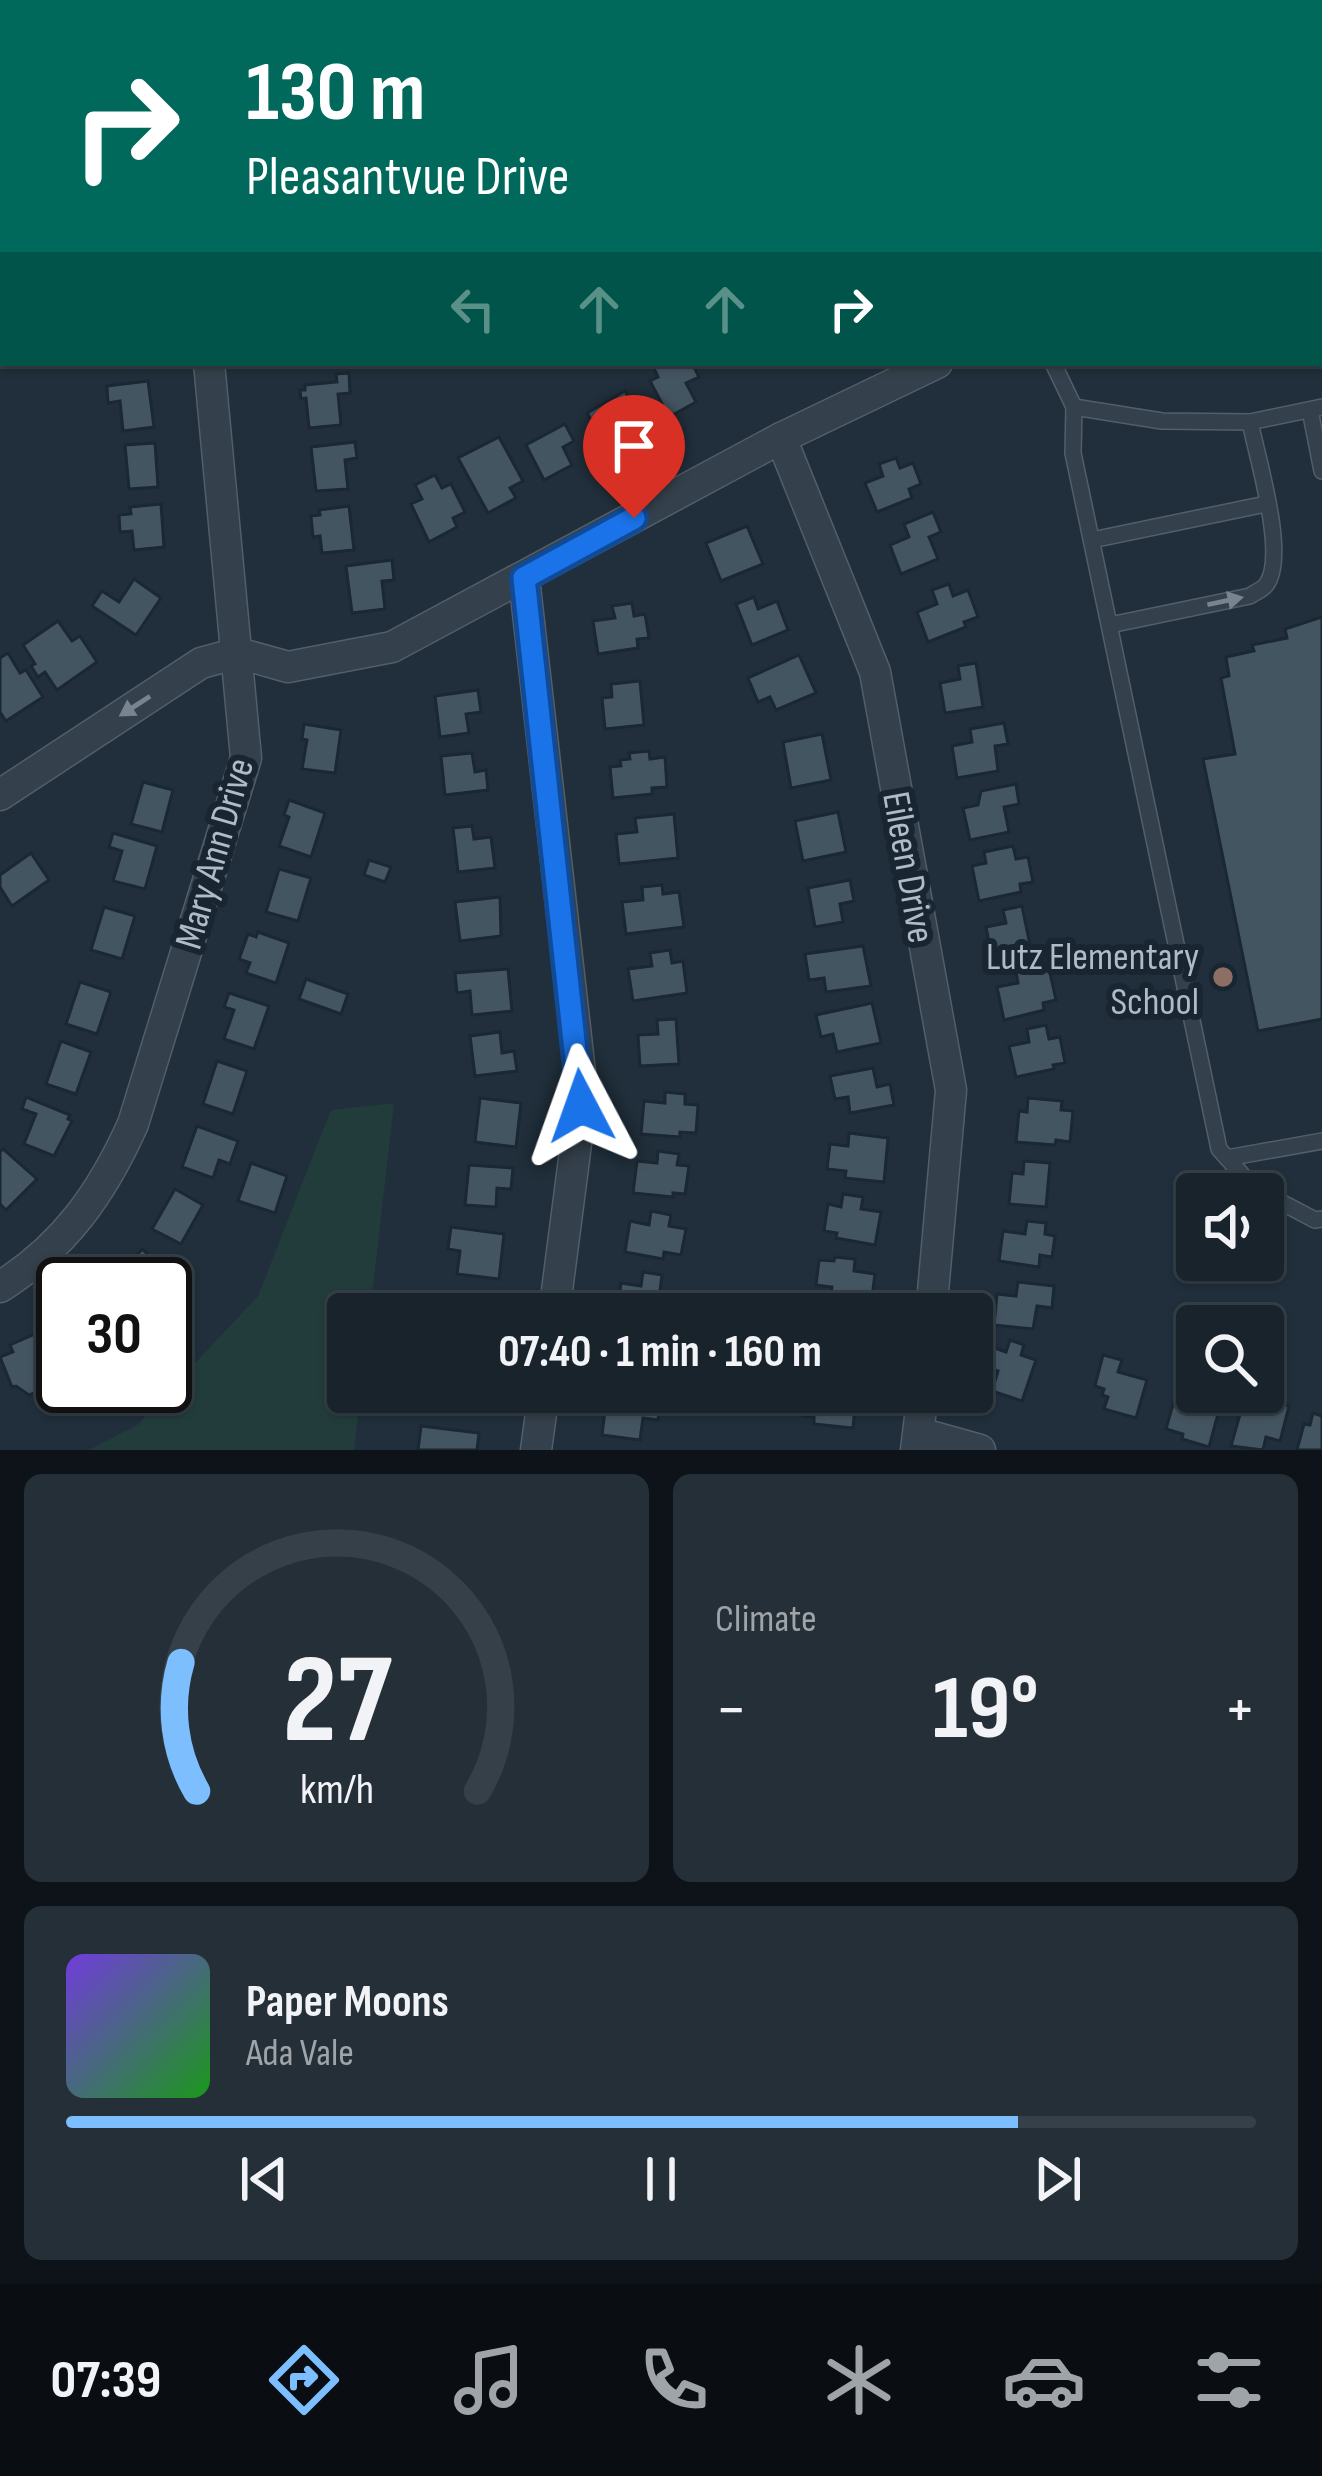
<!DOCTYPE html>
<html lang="en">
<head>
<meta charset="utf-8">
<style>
	:root { --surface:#18232c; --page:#252f38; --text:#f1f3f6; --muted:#9fa4a9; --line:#364048; --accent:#7dbffe }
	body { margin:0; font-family:"Sofia Sans Condensed",sans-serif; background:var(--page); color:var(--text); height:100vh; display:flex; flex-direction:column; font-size:45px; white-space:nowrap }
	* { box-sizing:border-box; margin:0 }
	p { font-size:39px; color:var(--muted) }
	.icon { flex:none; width:66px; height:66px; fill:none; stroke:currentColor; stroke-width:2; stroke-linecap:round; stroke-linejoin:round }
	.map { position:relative; height:1450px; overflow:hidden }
	.side { display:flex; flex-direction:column; gap:24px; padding:24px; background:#0d1318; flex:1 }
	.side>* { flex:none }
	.guide { position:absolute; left:0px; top:0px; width:1323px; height:366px; box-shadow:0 3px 9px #0004,0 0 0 3px var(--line); background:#00695c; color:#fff; overflow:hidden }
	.fabs { position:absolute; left:1176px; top:1173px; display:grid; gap:24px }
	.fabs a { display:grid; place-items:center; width:108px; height:108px; border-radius:12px; background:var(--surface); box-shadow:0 3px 9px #0004,0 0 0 3px var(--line); font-size:60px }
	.speed { position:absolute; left:36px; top:1257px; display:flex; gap:24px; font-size:60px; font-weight:700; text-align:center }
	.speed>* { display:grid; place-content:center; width:156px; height:156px; border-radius:50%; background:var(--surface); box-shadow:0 3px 9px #0004,0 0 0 3px var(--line); line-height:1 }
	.speed .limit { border:6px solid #111; border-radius:18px; background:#fff; color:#111 }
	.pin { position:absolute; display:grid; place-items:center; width:102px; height:102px; color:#fff; margin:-123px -51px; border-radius:50% 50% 50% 0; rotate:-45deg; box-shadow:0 0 12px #0007 }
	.pin .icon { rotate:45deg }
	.me { position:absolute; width:132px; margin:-66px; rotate:356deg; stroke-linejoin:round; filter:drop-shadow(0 0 9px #0008) }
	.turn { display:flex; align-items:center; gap:42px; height:252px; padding:0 48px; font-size:54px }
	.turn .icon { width:156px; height:156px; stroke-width:2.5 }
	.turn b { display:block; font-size:84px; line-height:102px }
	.lanes { display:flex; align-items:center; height:114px; padding:0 48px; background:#0003; justify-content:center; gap:60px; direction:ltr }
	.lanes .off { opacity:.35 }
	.big { font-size:90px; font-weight:700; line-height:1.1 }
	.side .card { flex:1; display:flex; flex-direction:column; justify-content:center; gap:18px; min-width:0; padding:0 42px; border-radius:18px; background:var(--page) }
	.side .dial { align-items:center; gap:0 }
	.dial svg { height:312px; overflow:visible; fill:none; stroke:var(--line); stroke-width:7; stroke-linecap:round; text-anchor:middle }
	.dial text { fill:var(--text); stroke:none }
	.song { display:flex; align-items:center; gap:36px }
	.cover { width:144px; height:144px; border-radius:18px; background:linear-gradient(135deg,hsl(260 70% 55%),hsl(120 70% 35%)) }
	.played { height:12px; border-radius:6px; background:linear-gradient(90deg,var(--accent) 80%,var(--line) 80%) }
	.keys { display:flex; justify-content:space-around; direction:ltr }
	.heat { display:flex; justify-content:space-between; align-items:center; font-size:66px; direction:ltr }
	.side .tiles { flex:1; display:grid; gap:24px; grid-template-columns:1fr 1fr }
	.card:last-child { grid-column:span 2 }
	.trip { position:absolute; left:327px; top:1293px; width:666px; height:120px; border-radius:12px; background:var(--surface); box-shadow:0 3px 9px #0004,0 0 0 3px var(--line); font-weight:700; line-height:120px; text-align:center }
	.tab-bar { display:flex; height:192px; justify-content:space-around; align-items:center; background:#0a0e12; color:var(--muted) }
	.tab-bar .icon { width:84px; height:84px }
	.tab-bar .selected { color:var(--accent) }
	.tab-bar b { font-size:54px; color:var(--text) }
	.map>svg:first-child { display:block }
</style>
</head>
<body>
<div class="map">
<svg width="1322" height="1450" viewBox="0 0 1322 1450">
	<rect width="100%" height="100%" fill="#202f3b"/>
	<path fill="#223c3c" d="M394,1103L370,1314H348V1392H361L354,1450H89L137,1425L258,1296L331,1110Z"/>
	<g fill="#445562" stroke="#1b2732" stroke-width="3">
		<path d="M677,363H692L699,377L686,383L696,402L669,417L650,381L658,377L652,364Z"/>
		<path d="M349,373L350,393L338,394L341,425L309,428L306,398L301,399L300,390H305V385L337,382L336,374Z"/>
		<path d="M148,381L154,427L123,431L120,401L108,403L107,386Z"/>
		<path d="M625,391L636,410L625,416L634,432L607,448L587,413Z"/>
		<path d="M565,424L574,441L563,447L572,465L544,480L526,445Z"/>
		<path d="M499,437L523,481L510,488L516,498L488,513L458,458Z"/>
		<path d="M355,442L357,458L345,460L348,489L316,491L311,447Z"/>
		<path d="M155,443L158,487L129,489L125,445Z"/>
		<path d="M896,458L900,468L913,463L921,484L909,489L912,498L877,512L865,483L883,476L879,464Z"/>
		<path d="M435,475L442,488L451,484L465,512L453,518L457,527L429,542L411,504L422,499L415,485Z"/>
		<path d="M161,504L164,547L134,550L132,531L120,532L119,515L131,514L130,507Z"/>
		<path d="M349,506L354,550L322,553L320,536L313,537L311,516L320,515L319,510Z"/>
		<path d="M933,512L941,532L929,537L938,559L901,574L890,545L909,537L904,524Z"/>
		<path d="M747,526L763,564L721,581L706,543Z"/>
		<path d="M392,560L394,580L382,581L385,609L352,613L346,566Z"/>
		<path d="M134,579L161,598L136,635L92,606L102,591L119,602Z"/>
		<path d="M949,584L953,596L968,590L978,617L964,622L966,627L928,642L917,612L937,604L932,590Z"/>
		<path d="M754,597L758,609L777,601L788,630L752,645L736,604Z"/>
		<path d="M632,603L634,616L645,614L649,638L637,639L638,648L598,654L593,621L615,618L612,606Z"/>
		<path d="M1322,617V1019L1258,1031L1203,759L1235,754L1221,678L1229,676L1226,657L1254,651L1252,645L1287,638L1285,629Z"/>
		<path d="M58,621L72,641L80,636L97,662L57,690L45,672L38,677L31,666L35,664L23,645Z"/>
		<path d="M8,653L20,673L26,670L43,697L6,721L0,712V658Z"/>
		<path d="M799,655L816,693L776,710L770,697L758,702L748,678Z"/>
		<path d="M976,663L983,707L945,713L940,683L960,679L958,666Z"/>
		<path d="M640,681L644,725L605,729L602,698L612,697L611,684Z"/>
		<path d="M478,690L481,712L466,714L469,733L440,737L435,696Z"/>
		<path d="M1004,723L1008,744L995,746L998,771L957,778L952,746L972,742L970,729Z"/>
		<path d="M304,724L341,730L335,773L302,769L307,740L302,739Z"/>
		<path d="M822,734L831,780L791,788L783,742Z"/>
		<path d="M649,751L650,759L665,757L667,787L652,788V794L613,798L610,767L621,766L620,760L630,759L629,753Z"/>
		<path d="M472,753L475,772L486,770L488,790L445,795L441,756Z"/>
		<path d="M143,782L173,790L162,832L131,824Z"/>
		<path d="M1016,784L1019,804L1004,807L1009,832L970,840L963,808L978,805L981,791Z"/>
		<path d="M289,800L325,813L311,857L279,846L289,817L284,815Z"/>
		<path d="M838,812L846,852L803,861L795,821Z"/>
		<path d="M674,814L678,858L619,864L616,834L637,832L635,818Z"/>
		<path d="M472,826L474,839L491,837L495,868L458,872L453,828Z"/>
		<path d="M113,833L157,846L145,889L113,881L122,851L109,847Z"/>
		<path d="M1013,846L1016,859L1028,857L1033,882L1020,884L1021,892L979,901L972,866L986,863L984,852Z"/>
		<path d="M31,853L49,880L12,906L0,887V875Z"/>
		<path d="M369,860L391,867L385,882L364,875Z"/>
		<path d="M279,869L311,878L298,921L266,912Z"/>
		<path d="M850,880L854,901L840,904L843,922L815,927L808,888Z"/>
		<path d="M662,885L663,894L679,892L684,927L626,934L622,902L643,900L642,887Z"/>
		<path d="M500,897L501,936L460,941L455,902Z"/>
		<path d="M1022,906L1031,950L992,957L986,927L1006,923L1003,910Z"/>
		<path d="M104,907L135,916L122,959L91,950Z"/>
		<path d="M258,932L289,943L276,983L246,973L250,963L239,959L248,934L256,937Z"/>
		<path d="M863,946L871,986L826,992L824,978L809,980L805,954Z"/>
		<path d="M670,950L672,963L683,961L687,993L633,1001L628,969L652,966L650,953Z"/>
		<path d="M1048,964L1056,1000L1043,1003L1044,1010L1004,1020L997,987L1018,983L1016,971Z"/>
		<path d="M508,969L512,1011L472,1015L470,991L457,993L455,973Z"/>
		<path d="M306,979L348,994L341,1014L299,999Z"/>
		<path d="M80,982L111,992L97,1034L66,1024Z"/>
		<path d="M229,993L269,1006L254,1049L224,1039L234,1010L224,1007Z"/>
		<path d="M872,1003L881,1043L837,1052L833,1034L821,1037L816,1015Z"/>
		<path d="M676,1019L679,1064L640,1066L638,1035L658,1034L657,1020Z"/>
		<path d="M1046,1025L1049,1039L1060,1037L1065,1063L1053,1065L1054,1069L1016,1077L1009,1046L1029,1042L1027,1029Z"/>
		<path d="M500,1032L502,1053L514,1051L517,1071L475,1076L470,1036Z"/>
		<path d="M61,1041L91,1052L76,1094L46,1084Z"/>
		<path d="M217,1061L247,1071L233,1114L203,1104Z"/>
		<path d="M873,1068L877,1087L890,1084L894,1105L850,1113L848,1097L835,1099L830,1076Z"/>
		<path d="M665,1092L685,1094V1104L698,1105L696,1133L680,1132V1137L641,1134L644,1101L665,1103Z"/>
		<path d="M26,1097L70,1115L68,1119L72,1121L54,1156L24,1144L36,1114L22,1109Z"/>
		<path d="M480,1098L521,1103L516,1147L475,1142Z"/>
		<path d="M1028,1098L1062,1101L1061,1110L1073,1111L1070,1142L1056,1140L1055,1145L1016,1142L1019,1111L1027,1112Z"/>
		<path d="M197,1126L238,1141L230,1164L219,1160L213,1178L182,1167Z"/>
		<path d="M849,1133L888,1138L884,1182L845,1178L846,1171L827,1169L830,1144L848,1146Z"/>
		<path d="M3,1149L37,1179L6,1210L0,1204V1152Z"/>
		<path d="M658,1151L679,1154L677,1165L689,1166L685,1194L673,1193V1197L633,1193L637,1161L657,1163Z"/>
		<path d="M1024,1161L1050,1163L1046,1207L1009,1204L1012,1173L1023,1174Z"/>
		<path d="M251,1163L287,1176L275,1213L238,1201Z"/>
		<path d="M469,1165L513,1168L511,1189L497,1188L496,1207L465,1205Z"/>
		<path d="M175,1189L203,1205L181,1244L152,1229Z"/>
		<path d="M843,1194L863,1197L861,1209L881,1212L875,1245L836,1238L837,1233L824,1231L828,1204L841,1207Z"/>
		<path d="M651,1211L671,1215L669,1226L686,1229L681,1255L664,1252L663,1259L625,1252L630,1221L649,1225Z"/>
		<path d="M1027,1221L1046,1223L1045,1234L1055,1236L1052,1257L1040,1255L1039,1267L999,1261L1003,1231L1025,1234Z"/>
		<path d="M451,1227L504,1234L499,1279L457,1274L460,1251L448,1249Z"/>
		<path d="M142,1249L166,1270L153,1284H114Z"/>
		<path d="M835,1257L855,1259L854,1271L875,1274L871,1305L830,1301L832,1287L816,1285L819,1260L834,1261Z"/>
		<path d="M643,1272L662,1275L657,1314L617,1313L621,1283L641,1286Z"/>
		<path d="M1018,1282L1054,1286L1052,1308L1037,1306L1033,1329L994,1325L997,1294L1016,1296Z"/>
		<path d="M451,1292L496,1297L494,1314H449Z"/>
		<path d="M35,1334L54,1369L51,1370L56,1383L29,1395L16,1386L12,1387L0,1357L13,1352L10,1345Z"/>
		<path d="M1010,1340L1024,1345L1021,1355L1036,1360L1022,1401L992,1391L998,1371L986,1367L992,1347L1006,1352Z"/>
		<path d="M1103,1355L1122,1360L1118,1372L1147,1380L1136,1418L1104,1409L1108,1397L1102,1395L1104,1389L1095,1386Z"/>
		<path d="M88,1386H114L121,1395L100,1412L83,1390Z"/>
		<path d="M1177,1390L1221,1403L1209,1447L1182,1439L1183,1434L1166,1429Z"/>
		<path d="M806,1392H836V1395L856,1397L853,1428L814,1424V1417L803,1416Z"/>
		<path d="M628,1393L661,1398L658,1420L643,1418L640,1440L602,1435L606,1402L626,1405Z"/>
		<path d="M1260,1399L1289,1406L1280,1441L1266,1437L1263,1450L1231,1446L1242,1407L1257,1411Z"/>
		<path d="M1313,1413L1322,1416V1450H1297L1304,1424L1310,1425Z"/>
		<path d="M421,1426L479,1433L477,1450H418Z"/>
	</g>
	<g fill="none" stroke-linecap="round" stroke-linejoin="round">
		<defs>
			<g id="lane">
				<path d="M1053,363L1074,407L1073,453L1219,1149L1254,1188L1315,1220L1322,1219"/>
				<path d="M1074,407L1162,421L1250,422L1322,407"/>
				<path d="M1310,410L1322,471"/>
				<path d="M1092,540L1266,504"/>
				<path d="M1110,625L1250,596C1255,592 1262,590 1266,585C1288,557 1257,457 1250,422"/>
				<path d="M1227,1158L1322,1141"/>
			</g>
			<g id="street">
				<path d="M69,0V3"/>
				<path d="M1320,114L1322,112"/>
				<path d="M781,438L875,672L951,1090L931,1314"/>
				<path d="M524,578L580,1072L581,1105L554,1314"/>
				<path d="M0,795L201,663L238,653L288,667L392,647L781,438L937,363"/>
				<path d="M0,1287C65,1246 102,1193 133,1124L246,758L209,363"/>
				<path d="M919,1433L980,1450"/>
				<path d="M536,1450L544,1392"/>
				<path d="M916,1450L923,1392"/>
			</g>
		</defs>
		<use href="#lane" stroke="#525e69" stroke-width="18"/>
		<use href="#street" stroke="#525e69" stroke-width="33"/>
		<use href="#lane" stroke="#34404b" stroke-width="15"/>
		<use href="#street" stroke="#34404b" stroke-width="30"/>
	</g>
	<defs><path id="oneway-solid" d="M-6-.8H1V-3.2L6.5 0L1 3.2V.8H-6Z" transform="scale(3)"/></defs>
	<g fill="#78848f">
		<use href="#oneway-solid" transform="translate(1225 601) rotate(-12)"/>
		<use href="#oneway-solid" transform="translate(135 706) rotate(147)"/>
	</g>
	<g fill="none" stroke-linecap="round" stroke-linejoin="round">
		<defs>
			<path id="route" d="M581,1106L524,578L634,518"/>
		</defs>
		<use href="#route" stroke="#114b97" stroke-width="30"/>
		<use href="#route" stroke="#1a73e8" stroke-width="21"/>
	</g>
	<circle fill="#8d6e63" stroke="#192530" stroke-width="4.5" cx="1223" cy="977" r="12"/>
	<g text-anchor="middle" stroke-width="12" stroke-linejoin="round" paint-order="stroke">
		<g font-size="39" fill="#afbbc7" stroke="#192530">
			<text transform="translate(213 853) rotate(-74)" y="14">Mary Ann Drive</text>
			<text transform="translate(910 867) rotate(80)" y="14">Eileen Drive</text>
		</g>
		<g font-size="39" fill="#afbbc7" stroke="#192530" text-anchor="end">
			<text x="1199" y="969">Lutz Elementary<tspan x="1199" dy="45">School</tspan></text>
		</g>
	</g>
</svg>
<div class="fabs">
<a><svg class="icon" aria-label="sound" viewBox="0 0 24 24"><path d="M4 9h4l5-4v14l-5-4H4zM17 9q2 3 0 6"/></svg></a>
<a><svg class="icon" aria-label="search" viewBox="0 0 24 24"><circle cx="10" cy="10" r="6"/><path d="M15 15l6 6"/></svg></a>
</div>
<div class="speed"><div class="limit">30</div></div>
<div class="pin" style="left:634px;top:518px;background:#d93025"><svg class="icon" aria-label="arrive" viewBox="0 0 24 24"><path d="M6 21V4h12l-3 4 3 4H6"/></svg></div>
<svg class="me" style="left:581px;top:1106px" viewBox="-20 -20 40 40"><path d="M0-17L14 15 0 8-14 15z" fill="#1a73e8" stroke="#fff" stroke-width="4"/></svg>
<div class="trip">07:40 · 1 min · 160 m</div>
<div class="guide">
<div class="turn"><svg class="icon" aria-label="right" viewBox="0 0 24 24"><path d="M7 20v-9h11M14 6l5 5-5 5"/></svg><div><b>130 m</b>Pleasantvue Drive</div></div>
<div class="lanes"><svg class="icon off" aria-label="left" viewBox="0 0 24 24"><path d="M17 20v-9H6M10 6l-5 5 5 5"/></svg><svg class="icon off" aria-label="ahead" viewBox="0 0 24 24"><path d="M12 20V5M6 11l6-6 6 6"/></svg><svg class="icon off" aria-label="ahead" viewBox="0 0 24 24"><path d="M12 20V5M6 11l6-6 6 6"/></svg><svg class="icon" aria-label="right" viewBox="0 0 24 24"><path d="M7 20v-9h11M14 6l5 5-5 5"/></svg></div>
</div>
</div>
<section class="side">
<div class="tiles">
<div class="card dial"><svg viewBox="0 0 100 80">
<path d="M14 69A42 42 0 1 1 86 69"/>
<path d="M14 69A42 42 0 0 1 10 36" stroke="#7dbffe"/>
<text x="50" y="56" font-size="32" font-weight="700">27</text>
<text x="50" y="72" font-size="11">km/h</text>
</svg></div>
<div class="card"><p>Climate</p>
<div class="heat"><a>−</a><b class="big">19°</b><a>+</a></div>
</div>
<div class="card">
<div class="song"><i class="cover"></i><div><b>Paper Moons</b><p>Ada Vale</p></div></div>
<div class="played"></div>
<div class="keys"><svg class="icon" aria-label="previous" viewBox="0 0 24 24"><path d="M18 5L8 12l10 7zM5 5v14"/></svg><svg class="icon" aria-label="pause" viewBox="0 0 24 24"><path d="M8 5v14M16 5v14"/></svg><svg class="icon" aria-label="next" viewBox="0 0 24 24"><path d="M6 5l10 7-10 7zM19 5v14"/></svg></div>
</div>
</div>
</section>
<nav class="tab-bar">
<b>07:39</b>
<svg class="icon selected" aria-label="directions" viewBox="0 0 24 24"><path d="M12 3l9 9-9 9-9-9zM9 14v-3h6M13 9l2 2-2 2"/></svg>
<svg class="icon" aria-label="music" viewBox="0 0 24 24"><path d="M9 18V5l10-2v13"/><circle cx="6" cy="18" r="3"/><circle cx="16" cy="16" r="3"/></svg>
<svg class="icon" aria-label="phone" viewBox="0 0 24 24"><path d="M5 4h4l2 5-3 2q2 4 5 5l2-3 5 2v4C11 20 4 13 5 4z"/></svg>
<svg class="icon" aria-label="climate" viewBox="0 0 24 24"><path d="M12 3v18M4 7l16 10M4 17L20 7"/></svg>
<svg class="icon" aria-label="car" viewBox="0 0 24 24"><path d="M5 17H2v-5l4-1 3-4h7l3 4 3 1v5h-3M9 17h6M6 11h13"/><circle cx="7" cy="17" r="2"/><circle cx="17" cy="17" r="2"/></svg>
<svg class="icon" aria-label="filters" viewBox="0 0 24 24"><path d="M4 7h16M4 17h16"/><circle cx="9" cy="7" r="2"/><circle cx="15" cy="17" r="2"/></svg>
</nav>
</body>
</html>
